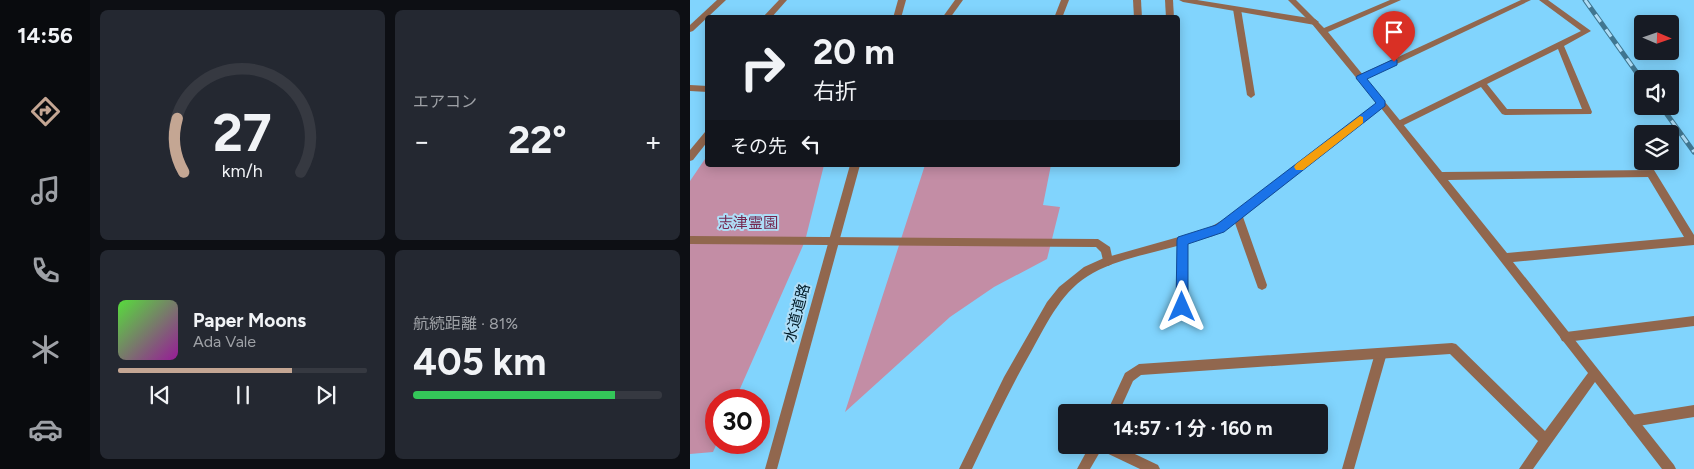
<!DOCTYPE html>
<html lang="ja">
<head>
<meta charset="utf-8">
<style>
	:root { --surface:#171b24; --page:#242831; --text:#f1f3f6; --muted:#9ea1a6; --line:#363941; --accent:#c4a693 }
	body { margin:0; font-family:Figtree,"Noto Sans JP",sans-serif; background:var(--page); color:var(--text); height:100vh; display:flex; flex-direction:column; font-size:19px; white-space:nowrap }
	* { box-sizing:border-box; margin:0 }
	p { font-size:16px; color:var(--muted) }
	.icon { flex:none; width:28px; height:28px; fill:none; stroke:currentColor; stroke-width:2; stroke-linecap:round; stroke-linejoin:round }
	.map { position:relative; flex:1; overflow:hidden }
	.side { display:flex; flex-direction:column; gap:10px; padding:10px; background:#0d0f14; width:600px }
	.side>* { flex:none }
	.hud { position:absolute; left:15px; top:15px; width:475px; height:152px; border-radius:5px; box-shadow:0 2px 12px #0003; background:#171b24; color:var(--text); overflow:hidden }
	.needle { width:32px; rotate:92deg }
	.fabs { position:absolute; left:944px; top:15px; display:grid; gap:10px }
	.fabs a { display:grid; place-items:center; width:45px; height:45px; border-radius:5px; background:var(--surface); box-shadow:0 2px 12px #0003; font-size:25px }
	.speed { position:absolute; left:15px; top:389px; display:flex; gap:10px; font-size:25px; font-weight:700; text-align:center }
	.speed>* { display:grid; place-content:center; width:65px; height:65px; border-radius:50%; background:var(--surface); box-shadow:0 2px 12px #0003; line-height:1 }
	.speed .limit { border:8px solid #d22; background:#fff; color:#111 }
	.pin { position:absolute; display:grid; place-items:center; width:42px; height:42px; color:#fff; margin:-51px -21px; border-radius:50% 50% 50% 0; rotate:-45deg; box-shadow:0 0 5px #0007 }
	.pin .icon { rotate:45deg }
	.me { position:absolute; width:55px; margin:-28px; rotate:0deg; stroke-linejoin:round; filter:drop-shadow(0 0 4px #0008) }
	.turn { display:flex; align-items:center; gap:18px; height:105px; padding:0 25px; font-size:22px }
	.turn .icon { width:65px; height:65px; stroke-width:2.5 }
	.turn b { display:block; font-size:35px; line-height:42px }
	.then { display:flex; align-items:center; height:48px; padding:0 25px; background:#0003; gap:10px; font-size:19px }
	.big { font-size:38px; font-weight:700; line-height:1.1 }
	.side .widget { flex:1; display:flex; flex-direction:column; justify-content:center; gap:8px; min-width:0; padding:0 18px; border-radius:8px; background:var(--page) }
	.side .dial { align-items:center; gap:0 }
	.dial svg { height:130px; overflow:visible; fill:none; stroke:var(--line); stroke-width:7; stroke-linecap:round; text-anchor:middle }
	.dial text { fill:var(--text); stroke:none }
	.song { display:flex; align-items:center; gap:15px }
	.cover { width:60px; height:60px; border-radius:8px; background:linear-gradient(135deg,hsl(110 70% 55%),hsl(300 70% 35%)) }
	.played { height:5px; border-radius:2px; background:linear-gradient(90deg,var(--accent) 70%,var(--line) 70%) }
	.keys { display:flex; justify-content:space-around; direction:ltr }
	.heat { display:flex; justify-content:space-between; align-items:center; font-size:28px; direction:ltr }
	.charge { height:8px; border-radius:4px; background:linear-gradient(90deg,#34c759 81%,var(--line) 0) }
	.side .tiles { flex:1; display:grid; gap:10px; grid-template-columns:repeat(2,1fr) }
	.trip { position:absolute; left:368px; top:404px; width:270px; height:50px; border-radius:5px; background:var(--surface); box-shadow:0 2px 12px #0003; font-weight:700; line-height:50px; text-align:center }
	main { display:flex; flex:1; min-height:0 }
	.dock { display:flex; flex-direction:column; width:90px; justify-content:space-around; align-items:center; background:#090b0e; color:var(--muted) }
	.dock .icon { width:35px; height:35px }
	.dock .selected { color:var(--accent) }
	.dock b { font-size:22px; color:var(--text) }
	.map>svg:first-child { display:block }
</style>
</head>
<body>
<main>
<nav class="dock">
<b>14:56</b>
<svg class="icon selected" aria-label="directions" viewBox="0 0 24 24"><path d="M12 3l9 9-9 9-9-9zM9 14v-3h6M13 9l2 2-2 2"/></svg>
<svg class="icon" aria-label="music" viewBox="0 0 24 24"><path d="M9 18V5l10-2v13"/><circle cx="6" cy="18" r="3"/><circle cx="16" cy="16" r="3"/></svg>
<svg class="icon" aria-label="phone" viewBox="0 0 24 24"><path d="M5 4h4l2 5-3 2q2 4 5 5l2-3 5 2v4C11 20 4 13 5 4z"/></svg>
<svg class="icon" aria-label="climate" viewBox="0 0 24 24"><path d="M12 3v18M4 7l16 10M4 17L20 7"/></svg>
<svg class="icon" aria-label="car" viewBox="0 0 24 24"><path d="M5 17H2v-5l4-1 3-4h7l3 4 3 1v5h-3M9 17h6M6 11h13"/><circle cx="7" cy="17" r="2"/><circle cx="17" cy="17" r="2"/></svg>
</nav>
<section class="side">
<div class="tiles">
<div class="widget dial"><svg viewBox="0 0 100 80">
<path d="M14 69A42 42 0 1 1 86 69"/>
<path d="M14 69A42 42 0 0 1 10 36" stroke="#c4a693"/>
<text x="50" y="56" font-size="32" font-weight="700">27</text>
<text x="50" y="72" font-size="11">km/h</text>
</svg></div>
<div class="widget"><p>エアコン</p>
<div class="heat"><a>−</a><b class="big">22°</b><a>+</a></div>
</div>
<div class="widget">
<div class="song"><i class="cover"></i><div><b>Paper Moons</b><p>Ada Vale</p></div></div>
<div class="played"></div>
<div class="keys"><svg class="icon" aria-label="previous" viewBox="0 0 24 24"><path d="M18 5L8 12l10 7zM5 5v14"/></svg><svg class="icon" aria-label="pause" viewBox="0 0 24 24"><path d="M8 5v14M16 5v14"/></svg><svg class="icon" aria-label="next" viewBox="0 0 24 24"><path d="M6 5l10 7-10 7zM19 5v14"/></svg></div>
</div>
<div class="widget"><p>航続距離 · 81%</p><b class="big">405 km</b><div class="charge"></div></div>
</div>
</section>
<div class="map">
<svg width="1004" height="469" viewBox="0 0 1004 469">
	<rect width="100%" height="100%" fill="#81d4fd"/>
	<g fill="#c38da5">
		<path d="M17,156L18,165H134L115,241L45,400H26L27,443L23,452L0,454V181Z"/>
		<path d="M235,165H361L353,205L370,207L357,259L304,287L260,317L155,412Z"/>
	</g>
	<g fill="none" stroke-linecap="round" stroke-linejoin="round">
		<g fill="#91674e" fill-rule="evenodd">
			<path d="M27,0H36L3,31L0,32V25Z"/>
			<path d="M265,0H273L260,18H252Z"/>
			<path d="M371,0H379L372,18H364Z"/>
			<path d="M443,0H451L452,18H444Z"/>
			<path d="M489,0H507L625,19L629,22L625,25L493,2Z"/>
			<path d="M831,0H841L673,80H667L666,78L667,76Z"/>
			<path d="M849,0H858L901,31L874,46L902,112L901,114L815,115L812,114L791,87L712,126H706L705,124L706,122L891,31ZM868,49L892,109H817L797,84Z"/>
			<path d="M0,236L408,239L420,247L423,261L422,264L418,266L414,264L411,252L406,247L0,244Z"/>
			<path d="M1004,316V326L876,342L872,341L870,337L872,333L876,332Z"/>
			<path d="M691,348L695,349L697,353L664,469H652L685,353L687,349Z"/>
			<path d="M1004,405V417L942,427L938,425L936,421L938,417L942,415Z"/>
			<path d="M406,445H426L468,465L470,469H450L408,449Z"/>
		</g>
		<g fill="#91674e" fill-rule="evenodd">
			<path d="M89,0H97L81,18H72Z"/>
			<path d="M475,0H483L484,18H476Z"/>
			<path d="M598,0H606L634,28L700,0H711L638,32L752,172L964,170L1004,235V245L823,262L984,465L986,469H972L905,382L843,469H829L848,441L760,354L451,375L443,381L429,412H417L435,373L449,364L762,343L766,344L855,431L898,373L691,108L553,217L577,285L576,288L572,290L568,288L545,223L523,236L497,243V307L496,311L492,312L488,311L487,307V246C459,254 428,259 403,273C373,289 358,321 342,350C320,388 301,429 282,469H269L314,377L357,302L369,287L394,267L414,258L517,229L545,213L687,103L622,24ZM958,177L994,237L817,253L758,180Z"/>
			<path d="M544,7H550L551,9L565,95L561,98L557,95L543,9Z"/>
			<path d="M0,85L18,86V92L0,91Z"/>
			<path d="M18,131V141L3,160L0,161V150L15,132Z"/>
			<path d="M400,445H414L400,469H387Z"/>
		</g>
		<g fill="#91674e" fill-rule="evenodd">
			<path d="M208,0H216L211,18H203Z"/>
			<path d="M160,165H170L87,469H75Z"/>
		</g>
		<defs>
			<g id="rail">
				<path d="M895,0L952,80"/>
				<path d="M971,106L1004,152"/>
			</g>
		</defs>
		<use href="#rail" stroke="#407690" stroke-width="5"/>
		<use href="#rail" stroke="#aeddf6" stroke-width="3" stroke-dasharray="9" stroke-linecap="butt"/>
	</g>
	<path fill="#1a73e8" stroke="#114b97" d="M704,59L707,60V65L677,79L695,101V106L534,232L498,244V307L497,311L492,313L488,311L486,307L487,240L488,237L526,225L686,103L666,78L667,76Z"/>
	<path fill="#f59e0b" d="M670,116L673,117V123L613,170H606L604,167L606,164Z"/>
	<g text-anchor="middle" stroke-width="4" stroke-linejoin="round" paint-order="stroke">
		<g font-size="15" fill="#742850" stroke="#aeddf6">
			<text x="58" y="228">志津霊園</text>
		</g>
		<g font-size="15" fill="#021c28" stroke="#aeddf6">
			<text transform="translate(107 313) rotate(-75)" y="5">水道道路</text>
		</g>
	</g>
</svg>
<div class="fabs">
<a><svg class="needle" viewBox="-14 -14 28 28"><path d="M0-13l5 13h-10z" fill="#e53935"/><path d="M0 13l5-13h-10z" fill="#9ea1a6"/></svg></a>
<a><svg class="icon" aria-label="sound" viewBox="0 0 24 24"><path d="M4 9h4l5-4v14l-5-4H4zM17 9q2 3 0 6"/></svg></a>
<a><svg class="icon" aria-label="layers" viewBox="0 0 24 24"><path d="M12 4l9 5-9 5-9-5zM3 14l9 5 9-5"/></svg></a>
</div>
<div class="speed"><div class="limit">30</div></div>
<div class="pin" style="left:704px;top:62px;background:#d93025"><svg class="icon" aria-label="arrive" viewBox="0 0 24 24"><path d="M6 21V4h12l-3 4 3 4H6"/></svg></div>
<svg class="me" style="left:492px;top:307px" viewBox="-20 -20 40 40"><path d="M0-17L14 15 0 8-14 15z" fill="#1a73e8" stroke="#fff" stroke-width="4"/></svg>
<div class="trip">14:57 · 1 分 · 160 m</div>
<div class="hud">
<div class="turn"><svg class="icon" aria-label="right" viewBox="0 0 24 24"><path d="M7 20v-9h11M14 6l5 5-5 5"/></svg><div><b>20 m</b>右折</div></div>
<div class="then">その先<svg class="icon" aria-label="left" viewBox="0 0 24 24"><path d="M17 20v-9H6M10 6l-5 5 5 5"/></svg></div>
</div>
</div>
</main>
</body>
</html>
